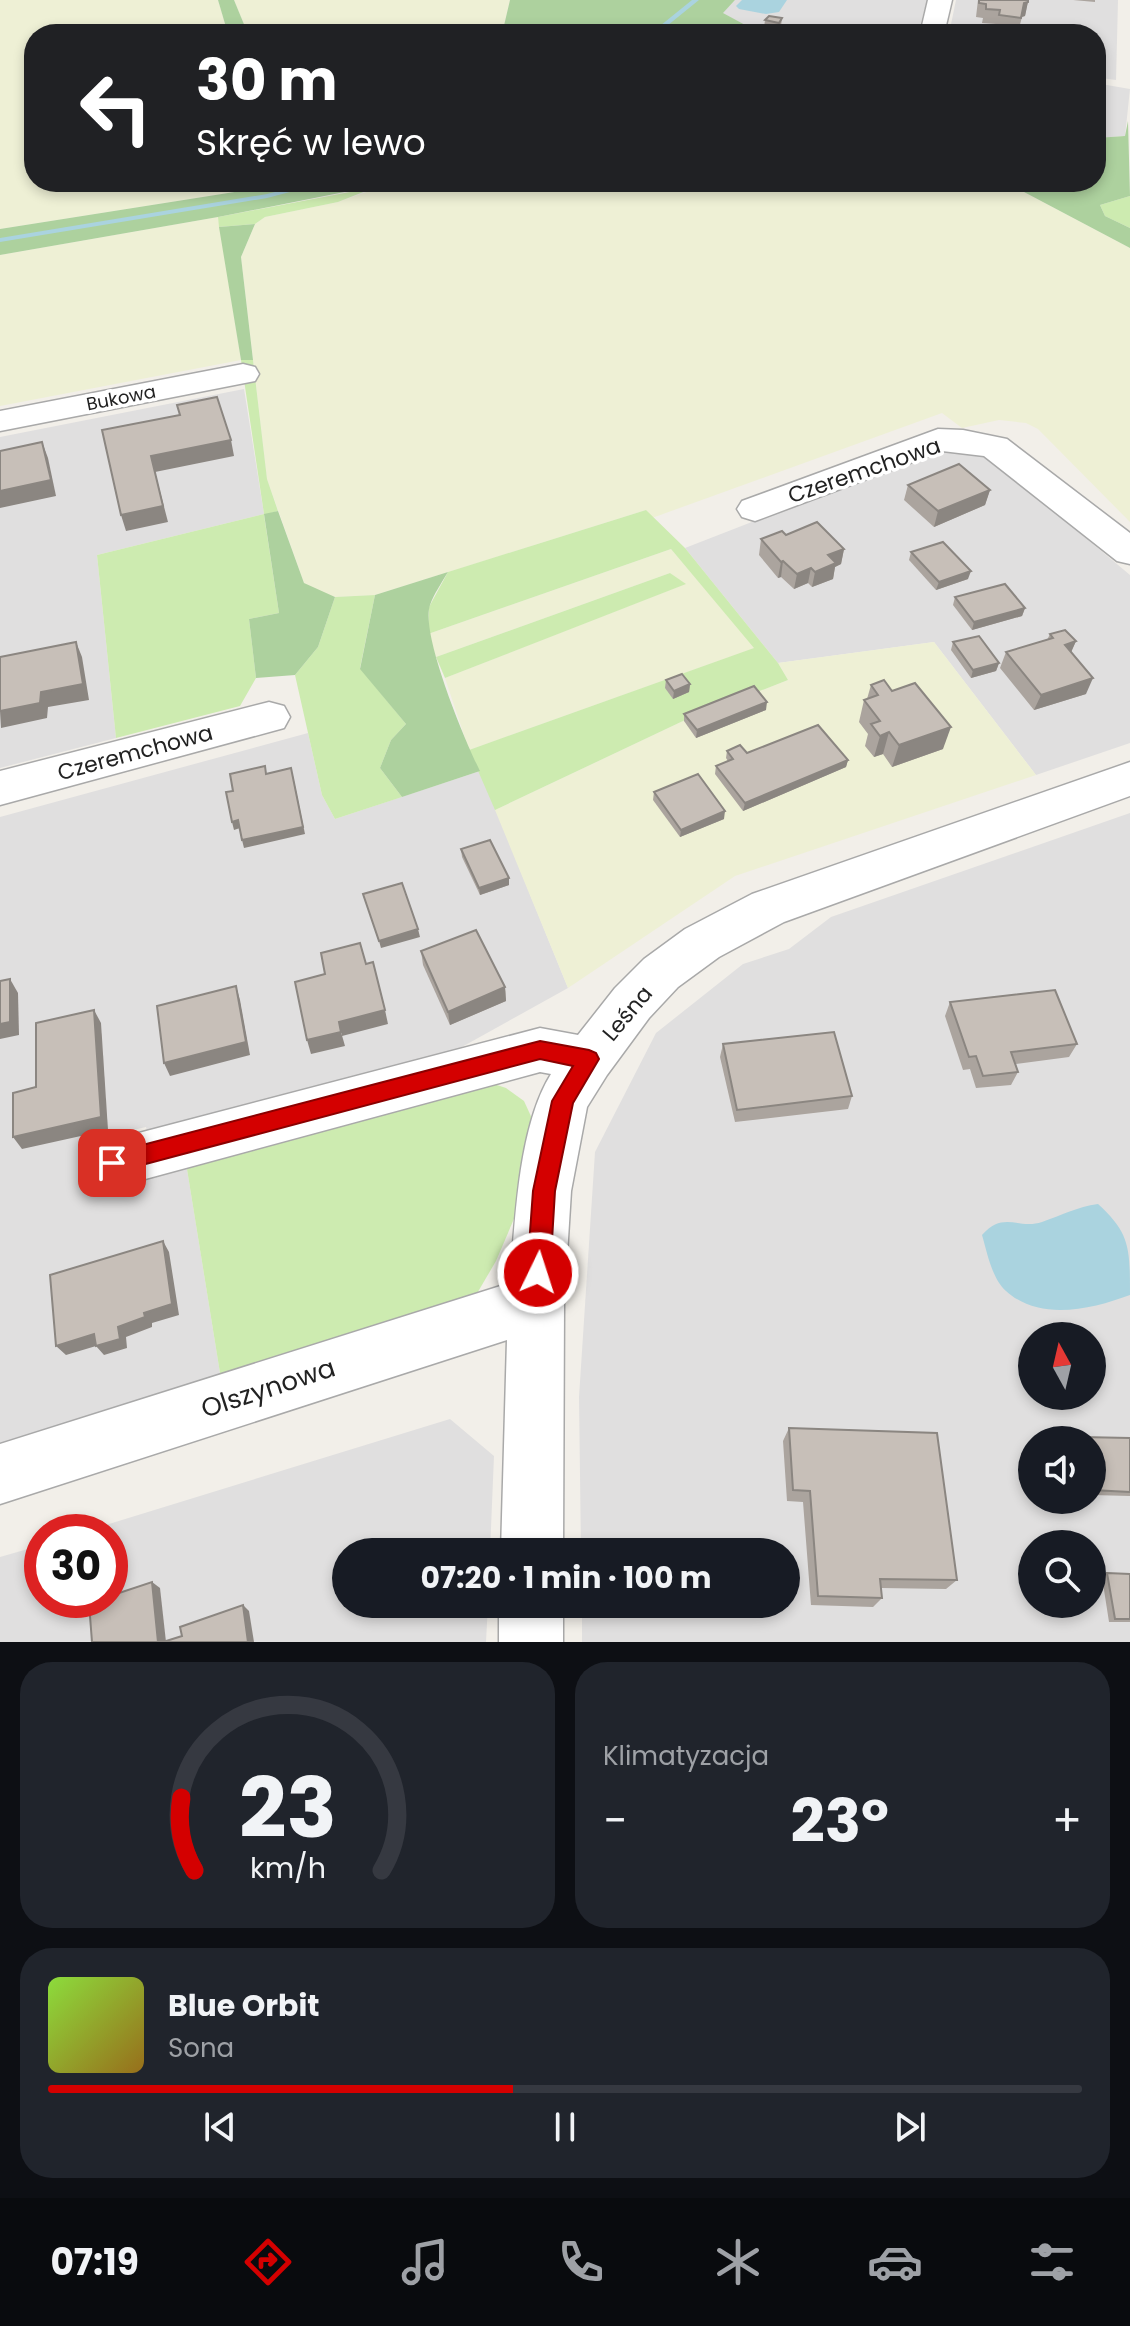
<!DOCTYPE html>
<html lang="pl">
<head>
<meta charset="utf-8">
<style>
	:root { --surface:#171b24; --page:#20242c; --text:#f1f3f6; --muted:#9ea1a6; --line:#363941; --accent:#d40000 }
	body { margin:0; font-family:Poppins,sans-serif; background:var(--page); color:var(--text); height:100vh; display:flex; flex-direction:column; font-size:30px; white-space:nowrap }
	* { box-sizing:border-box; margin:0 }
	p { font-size:26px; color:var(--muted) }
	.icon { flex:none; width:44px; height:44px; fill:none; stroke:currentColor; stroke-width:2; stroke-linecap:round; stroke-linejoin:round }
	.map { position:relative; height:1642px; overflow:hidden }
	.sheet { display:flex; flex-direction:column; gap:20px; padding:20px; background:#0d0f14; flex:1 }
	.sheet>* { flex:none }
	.hud { position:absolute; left:24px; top:24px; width:1082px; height:168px; border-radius:32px; box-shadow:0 4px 12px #0003; background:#202124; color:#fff; overflow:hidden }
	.needle { width:52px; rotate:352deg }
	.buttons { position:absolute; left:1018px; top:1322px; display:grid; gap:16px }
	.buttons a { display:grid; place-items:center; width:88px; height:88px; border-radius:50%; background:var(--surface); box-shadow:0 4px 12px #0003; font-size:40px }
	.speed { position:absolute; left:24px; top:1514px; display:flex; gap:16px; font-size:40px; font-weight:700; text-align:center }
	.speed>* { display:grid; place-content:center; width:104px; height:104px; border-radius:50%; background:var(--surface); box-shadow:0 4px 12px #0003; line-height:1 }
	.speed .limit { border:12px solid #d22; background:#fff; color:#111 }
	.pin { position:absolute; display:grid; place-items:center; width:68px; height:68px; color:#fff; margin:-34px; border-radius:16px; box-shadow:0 4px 12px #0006 }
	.me { position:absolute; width:88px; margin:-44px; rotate:4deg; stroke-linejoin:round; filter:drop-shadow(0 0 6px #0008) }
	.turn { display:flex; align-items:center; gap:28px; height:168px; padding:0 40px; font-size:36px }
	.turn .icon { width:104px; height:104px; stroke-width:2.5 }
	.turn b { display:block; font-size:56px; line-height:68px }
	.big { font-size:60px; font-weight:700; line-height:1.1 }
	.sheet .tile { flex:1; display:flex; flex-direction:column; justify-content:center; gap:12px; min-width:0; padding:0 28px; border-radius:32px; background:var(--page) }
	.sheet .dial { align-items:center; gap:0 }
	.dial svg { height:208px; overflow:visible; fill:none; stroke:var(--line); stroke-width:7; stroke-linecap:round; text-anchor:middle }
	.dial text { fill:var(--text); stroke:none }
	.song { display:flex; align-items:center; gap:24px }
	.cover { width:96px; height:96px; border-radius:12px; background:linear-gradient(135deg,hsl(90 70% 55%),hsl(40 70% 35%)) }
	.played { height:8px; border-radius:4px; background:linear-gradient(90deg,var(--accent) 45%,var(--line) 45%) }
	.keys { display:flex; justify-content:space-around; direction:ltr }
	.heat { display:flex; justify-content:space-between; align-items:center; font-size:44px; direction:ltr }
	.sheet .tiles { flex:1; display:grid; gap:20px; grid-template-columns:1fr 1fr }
	.tile:last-child { grid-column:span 2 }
	.trip { position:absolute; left:332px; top:1538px; width:468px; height:80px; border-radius:40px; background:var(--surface); box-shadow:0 4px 12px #0003; font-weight:700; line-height:80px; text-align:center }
	.tab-bar { display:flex; height:128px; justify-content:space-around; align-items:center; background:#090b0e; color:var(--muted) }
	.tab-bar .icon { width:56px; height:56px }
	.tab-bar .selected { color:var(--accent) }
	.tab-bar b { font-size:36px; color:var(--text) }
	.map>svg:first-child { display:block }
</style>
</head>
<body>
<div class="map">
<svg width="1130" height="1642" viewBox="0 0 1130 1642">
	<rect width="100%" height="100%" fill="#f2efe9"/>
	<g fill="#e0dfdf" fill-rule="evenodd">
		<path d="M735,0H927L918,34H762L722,13Z"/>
		<path d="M956,0H1118L1116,80L1101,78V84L1130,89L1125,136L1096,138V34H949Z"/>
		<path d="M244,389L264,514L97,555L116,738L0,768V437Z"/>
		<path d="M939,449L989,457L1130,575V743L1036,775L934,642L778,663L685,548Z"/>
		<path d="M308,733L322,795L335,819L480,771L568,988L442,1058L149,1140L146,1127L107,1136L115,1180L186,1163L221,1379L0,1447V817Z"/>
		<path d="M1130,813V1642H582V1604H786V1552H581L579,1397L595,1152L656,1033L743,964L789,949L831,917ZM1032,1336H1092V1396H1032ZM1032,1440H1092V1500H1032ZM1032,1544H1092V1604H1032Z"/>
		<path d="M450,1419L494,1456L490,1552H346V1604H488L486,1642H0V1557L42,1545V1600H110V1532H83Z"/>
	</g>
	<g fill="#eef0d5">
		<path d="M0,0H218L228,34H34V182H262L247,190L0,229Z"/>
		<path d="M234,0H510L502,34H248Z"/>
		<path d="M395,182L1009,184L1130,248V522L1038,429L1026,423L999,420L962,428L942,413L652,518L646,510L375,595L335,597L316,591L304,583L267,479L241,257L255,224L265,217L338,202Z"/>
		<path d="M218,217L241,360L0,406V255Z"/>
		<path d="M671,549L755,648L469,750L445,678L685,584L670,573L436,657L428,634Z"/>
		<path d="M934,642L1036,775L735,876L568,988L495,810L683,721L788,680L778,663Z"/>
	</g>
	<g fill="#cdebb0">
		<path d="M376,187L338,202L265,217L255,224L219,227L218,217Z"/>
		<path d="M1130,196V228L1105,216L1100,205Z"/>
		<path d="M241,360H253L267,479L278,511L264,515L279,613L249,619L256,678L240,706L116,738L97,555L264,514Z"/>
		<path d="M646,510L685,548L778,663L788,680L683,721L495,810L469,750L754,648L671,549L428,634L429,607L448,572Z"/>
		<path d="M670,573L686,584L445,678L436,657Z"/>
		<path d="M375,595L360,668L406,724L391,740L380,768L402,797L335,819L322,795L295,675L318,647L335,597Z"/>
		<path d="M488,1082L506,1088L524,1101L535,1125L519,1207L496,1261L472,1302L221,1379L186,1163Z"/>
	</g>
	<g fill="#add19e">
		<path d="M218,0H234L248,34H228Z"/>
		<path d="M510,0H735L723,13L762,34H502Z"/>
		<path d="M1128,121L1130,196L1100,205L1105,216L1130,228V248L1009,184L1000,182H1096V138L1125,136Z"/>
		<path d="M262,182H395L218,217L0,255V229L247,190Z"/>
		<path d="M255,224L241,257L253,360H241L219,227Z"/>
		<path d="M278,511L304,583L335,597L318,647L295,675L256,678L249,619L279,613L264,514Z"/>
		<path d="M448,572C442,582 434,594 430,605C420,633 465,741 480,771L402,797L380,768L391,740L406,724L360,669L375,595Z"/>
	</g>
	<g fill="#aad3df">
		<path d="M742,0H787L779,12L766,14L739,9L736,6Z"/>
		<path d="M1098,1204C1130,1233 1130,1248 1130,1295C1092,1309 1040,1322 1006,1291C992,1279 987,1252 982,1235C1004,1210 1018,1230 1042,1222C1062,1215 1077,1207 1098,1204Z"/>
	</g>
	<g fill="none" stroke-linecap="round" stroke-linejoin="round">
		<g fill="#aad3df" fill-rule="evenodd">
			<path d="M692,0H699L657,34H650Z"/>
			<path d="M315,182H328L267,198L0,242V238L267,194Z"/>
		</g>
		<defs>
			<g id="minor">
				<path d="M928,0H952L944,34H920Z"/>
				<path d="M243,364L255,367L259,374L255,381L0,431V411Z"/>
				<path d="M938,429L963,430L1007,439L1130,533V564L1117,561L984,456L942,451L755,521L742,517L737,509L742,501Z"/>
				<path d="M269,702L284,706L290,717L284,728L0,805V771Z"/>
				<path d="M1130,762V796L784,922L719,957L678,987L649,1018L607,1075L587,1107L571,1191L564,1303L563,1552H501L507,1340L0,1504V1444L510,1283C515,1222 518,1127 551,1074L540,1072L112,1188L93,1181L86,1163L93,1145L540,1028L578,1035L615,988L644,959L685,929L752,894Z"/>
				<rect x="499" y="1604" width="64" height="38"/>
			</g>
		</defs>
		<use href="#minor" stroke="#a9a9a9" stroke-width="3"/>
		<use href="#minor" fill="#fff" fill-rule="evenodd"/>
	</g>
	<g fill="#aba49e">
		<path d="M978,0H1028L1025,16L1022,17L1018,32L996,29V24L982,23L983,18L976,17Z"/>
		<path d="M1073,0H1095V2Z"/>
		<path d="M782,18L781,26L778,30L764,28L765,20Z"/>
		<path d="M908,485L990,490L985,505L934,527L904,500Z"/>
		<path d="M786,535L844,549L841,564L835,567L833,579L812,587L808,583L794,589L781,577L778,578L759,555L761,539Z"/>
		<path d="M911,552L968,579L936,590L909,560Z"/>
		<path d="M955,597L1025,608L1022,616L972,630L953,605Z"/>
		<path d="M1050,634L1076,641L1071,652L1086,694L1034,710L1000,668L1006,652L1047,640Z"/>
		<path d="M953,642L999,663L996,671L971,678L951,650Z"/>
		<path d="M666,680L690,684L689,692L673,699L665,688Z"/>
		<path d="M871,685L892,691L943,749L892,767L883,754L874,757L865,746L868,734L859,722L864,700L867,699Z"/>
		<path d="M766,710L696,738L684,721V714Z"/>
		<path d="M727,751L747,753L848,760L846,767L743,811L715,774L716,766L728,761L726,758Z"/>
		<path d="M654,792L724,819L680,837L653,800Z"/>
		<path d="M461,849L509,878V885L480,895L462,857Z"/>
		<path d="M421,951L505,987L506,1001L450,1025L423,965Z"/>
		<path d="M950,1002L1077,1044L1069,1057L1016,1064L1018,1072L1011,1085L976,1088L970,1069L963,1070L945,1016Z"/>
		<path d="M723,1044L852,1096L848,1109L735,1122L720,1057Z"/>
		<path d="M789,1428L957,1580L946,1589L881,1588L882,1598L873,1607L811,1605L803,1502L787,1501L783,1441Z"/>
		<path d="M1081,1437L1130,1438V1496L1092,1495V1440H1078Z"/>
		<path d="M1107,1573L1130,1574V1622H1109L1102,1577Z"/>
	</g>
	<g fill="#8b8681">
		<path d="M1028,2L1025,16L1021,17L1024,3Z"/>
		<path d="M231,440L234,456L155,472L168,522L126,531L121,515L151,456Z"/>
		<path d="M42,442L48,458L56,496L0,508V491Z"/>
		<path d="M990,490L985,505L934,527L938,511Z"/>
		<path d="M844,549L841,564L835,567L833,579L812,587L815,572L828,555Z"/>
		<path d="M783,561L781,577L778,578L781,562Z"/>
		<path d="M811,568L808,583L794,589L797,574Z"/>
		<path d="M971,571L968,579L936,590L939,582Z"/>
		<path d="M1025,608L1022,616L972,630L974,622Z"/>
		<path d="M1076,641L1069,657L1065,645Z"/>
		<path d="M76,642L82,657L89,700L48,707L47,718L1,728L0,711L41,692Z"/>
		<path d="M999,663L996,671L971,678L973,670Z"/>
		<path d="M1093,678L1086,694L1034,710L1041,695Z"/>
		<path d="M690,684L689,692L673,699L674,691Z"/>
		<path d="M767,702L766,710L696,738L697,730Z"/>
		<path d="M951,727L943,749L892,767L899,745Z"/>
		<path d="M889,732L883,754L874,757L880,736Z"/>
		<path d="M848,760L846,767L743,811L745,803Z"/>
		<path d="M293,776L305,834L244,848L242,840Z"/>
		<path d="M725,811L724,819L680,837L681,830Z"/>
		<path d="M238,820L240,828L234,830L232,822Z"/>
		<path d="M509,878V885L480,895L479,888Z"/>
		<path d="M418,929L420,937L381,948L379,941Z"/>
		<path d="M10,979L18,993L19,1035L0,1039V1024Z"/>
		<path d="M236,986L240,1000L250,1055L170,1076L164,1063Z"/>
		<path d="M505,987L506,1001L450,1025L448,1012Z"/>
		<path d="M94,1010L101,1023L108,1130L22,1149L13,1137Z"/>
		<path d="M385,1010L388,1024L342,1036L339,1022Z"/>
		<path d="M341,1032L345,1046L311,1054L307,1040Z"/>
		<path d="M163,1241L169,1252L179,1315L152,1323V1327L126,1337L127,1348L104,1355L96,1346L66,1355L56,1346L118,1327L144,1313Z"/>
		<path d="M152,1582L160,1588L166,1642H158Z"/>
		<path d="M243,1605L249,1611L254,1642H248Z"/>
	</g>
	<g fill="#c7bfb8" stroke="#8b8681" stroke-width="2">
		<path d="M979,0H1028V2L1024,3L1021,18L999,15L1000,10L986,9V4L979,3Z"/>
		<path d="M769,16L782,18L779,23L765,20Z"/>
		<path d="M819,25L859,31L858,34H813Z"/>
		<path d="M217,397L231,440L151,456L163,506L121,515L102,430L180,415L177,405Z"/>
		<path d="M42,442L51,480L0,491V451Z"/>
		<path d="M959,464L990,490L938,511L908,485Z"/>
		<path d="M817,522L844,549L828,555L836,563L815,572L811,568L797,574L783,561L781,562L761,539L782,531L786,535Z"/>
		<path d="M943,542L971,571L939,582L911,552Z"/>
		<path d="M1005,584L1025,608L974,622L955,597Z"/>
		<path d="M1065,630L1076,641L1065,645L1093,678L1041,695L1006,652L1053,638L1050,634Z"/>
		<path d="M979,636L999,663L973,670L953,642Z"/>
		<path d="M76,642L83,684L41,692L40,703L0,711V657Z"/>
		<path d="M682,674L690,684L674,691L666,680Z"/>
		<path d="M884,680L892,691L915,683L951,727L899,745L889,732L880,736L871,724L880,721L864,700L878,695L871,685Z"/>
		<path d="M754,686L767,702L697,730L684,714Z"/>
		<path d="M818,725L848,760L745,803L716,766L733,759L727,751L740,745L747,753Z"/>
		<path d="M265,766L266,774L291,768L303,827L242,840L238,820L232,822L226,792L233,791L230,774Z"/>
		<path d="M698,774L725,811L681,830L654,792Z"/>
		<path d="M490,840L509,878L479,888L461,849Z"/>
		<path d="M402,883L418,929L379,941L363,894Z"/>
		<path d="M476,930L505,987L448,1012L421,951Z"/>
		<path d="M360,943L366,964L373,962L385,1010L339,1022L341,1032L307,1040L295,982L325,974L321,953Z"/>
		<path d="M10,979V1022L0,1024V981Z"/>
		<path d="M236,986L246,1042L164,1063L157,1006Z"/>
		<path d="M1055,990L1077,1044L1011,1052L1018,1072L983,1076L976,1056L969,1057L950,1002Z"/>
		<path d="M94,1010L101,1117L13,1137V1093L36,1087V1023Z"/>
		<path d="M834,1032L852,1096L737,1110L723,1044Z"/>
		<path d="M163,1241L172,1304L144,1313L145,1317L118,1327L120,1339L96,1346L94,1334L56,1346L50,1275Z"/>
		<path d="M789,1428L937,1433L957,1580L880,1579L882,1598L818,1596L810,1491L793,1490Z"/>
		<path d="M1081,1437L1130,1438V1492L1092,1490V1440H1082Z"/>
		<path d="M1107,1573L1130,1574V1619H1115Z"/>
		<path d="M152,1582L158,1642H92L89,1603L98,1600H110V1596Z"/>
		<path d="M243,1605L248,1642H163L182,1636L180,1627Z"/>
	</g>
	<path fill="#d40000" stroke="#8a0000" stroke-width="2" d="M540,1041L589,1050L596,1053L599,1059L573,1103L555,1191L550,1273L546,1281L538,1284L530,1281L527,1273L533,1191L552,1101L573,1066L540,1059L112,1173L104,1170L101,1163L104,1156L112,1153Z"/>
	<g text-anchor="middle" stroke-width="7" stroke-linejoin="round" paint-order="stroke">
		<g font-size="18" fill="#222" stroke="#fff">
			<text transform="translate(121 398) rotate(-11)" y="6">Bukowa</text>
		</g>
		<g font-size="22" fill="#222" stroke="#fff">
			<text transform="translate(864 470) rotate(-19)" y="8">Czeremchowa</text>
			<text transform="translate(135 752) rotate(-15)" y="8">Czeremchowa</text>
			<text transform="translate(627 1013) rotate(-50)" y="8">Leśna</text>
		</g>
		<g font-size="26" fill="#222" stroke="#fff">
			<text transform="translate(268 1388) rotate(-18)" y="9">Olszynowa</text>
		</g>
	</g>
</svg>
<div class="buttons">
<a><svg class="needle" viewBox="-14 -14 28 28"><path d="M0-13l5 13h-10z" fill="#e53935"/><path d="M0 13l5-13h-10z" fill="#9ea1a6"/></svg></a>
<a><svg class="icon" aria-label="sound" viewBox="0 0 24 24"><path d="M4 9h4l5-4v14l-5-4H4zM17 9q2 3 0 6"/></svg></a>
<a><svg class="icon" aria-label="search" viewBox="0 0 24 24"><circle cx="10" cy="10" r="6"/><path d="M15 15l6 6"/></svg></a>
</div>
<div class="speed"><div class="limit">30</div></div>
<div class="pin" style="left:112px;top:1163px;background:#d93025"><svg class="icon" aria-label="arrive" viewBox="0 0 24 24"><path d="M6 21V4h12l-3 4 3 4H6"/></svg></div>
<svg class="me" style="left:538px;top:1273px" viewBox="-20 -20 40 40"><circle r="17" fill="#d40000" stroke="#fff" stroke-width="3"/><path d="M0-11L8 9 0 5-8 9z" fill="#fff"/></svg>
<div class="trip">07:20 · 1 min · 100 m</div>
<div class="hud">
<div class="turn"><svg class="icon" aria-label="left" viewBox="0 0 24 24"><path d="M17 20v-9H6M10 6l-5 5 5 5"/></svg><div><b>30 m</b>Skręć w lewo</div></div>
</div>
</div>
<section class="sheet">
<div class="tiles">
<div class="tile dial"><svg viewBox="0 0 100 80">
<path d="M14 69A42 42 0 1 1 86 69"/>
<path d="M14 69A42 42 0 0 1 9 41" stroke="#d40000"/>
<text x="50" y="56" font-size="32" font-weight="700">23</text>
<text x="50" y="72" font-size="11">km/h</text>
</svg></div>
<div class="tile"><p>Klimatyzacja</p>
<div class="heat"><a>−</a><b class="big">23°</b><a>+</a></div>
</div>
<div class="tile">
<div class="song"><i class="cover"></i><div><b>Blue Orbit</b><p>Sona</p></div></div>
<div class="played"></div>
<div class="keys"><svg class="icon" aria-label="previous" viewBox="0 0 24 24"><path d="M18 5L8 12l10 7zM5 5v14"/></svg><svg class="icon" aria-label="pause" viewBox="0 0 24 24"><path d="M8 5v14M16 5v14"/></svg><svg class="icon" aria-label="next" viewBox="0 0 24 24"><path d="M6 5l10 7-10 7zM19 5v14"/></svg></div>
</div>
</div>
</section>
<nav class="tab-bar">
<b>07:19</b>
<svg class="icon selected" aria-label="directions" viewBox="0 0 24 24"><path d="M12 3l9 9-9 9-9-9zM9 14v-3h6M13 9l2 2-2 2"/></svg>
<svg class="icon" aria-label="music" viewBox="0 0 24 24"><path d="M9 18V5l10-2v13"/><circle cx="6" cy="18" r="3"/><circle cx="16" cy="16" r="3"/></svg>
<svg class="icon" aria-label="phone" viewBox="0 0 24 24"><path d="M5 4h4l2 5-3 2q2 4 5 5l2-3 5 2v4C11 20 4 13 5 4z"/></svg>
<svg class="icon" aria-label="climate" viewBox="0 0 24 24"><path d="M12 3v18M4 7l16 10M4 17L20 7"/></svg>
<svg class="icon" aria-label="car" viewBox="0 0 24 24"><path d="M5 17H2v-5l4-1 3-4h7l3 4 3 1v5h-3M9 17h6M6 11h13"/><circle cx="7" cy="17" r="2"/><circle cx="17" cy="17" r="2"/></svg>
<svg class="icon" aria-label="filters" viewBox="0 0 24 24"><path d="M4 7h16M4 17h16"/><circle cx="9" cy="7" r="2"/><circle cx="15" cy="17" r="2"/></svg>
</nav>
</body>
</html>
